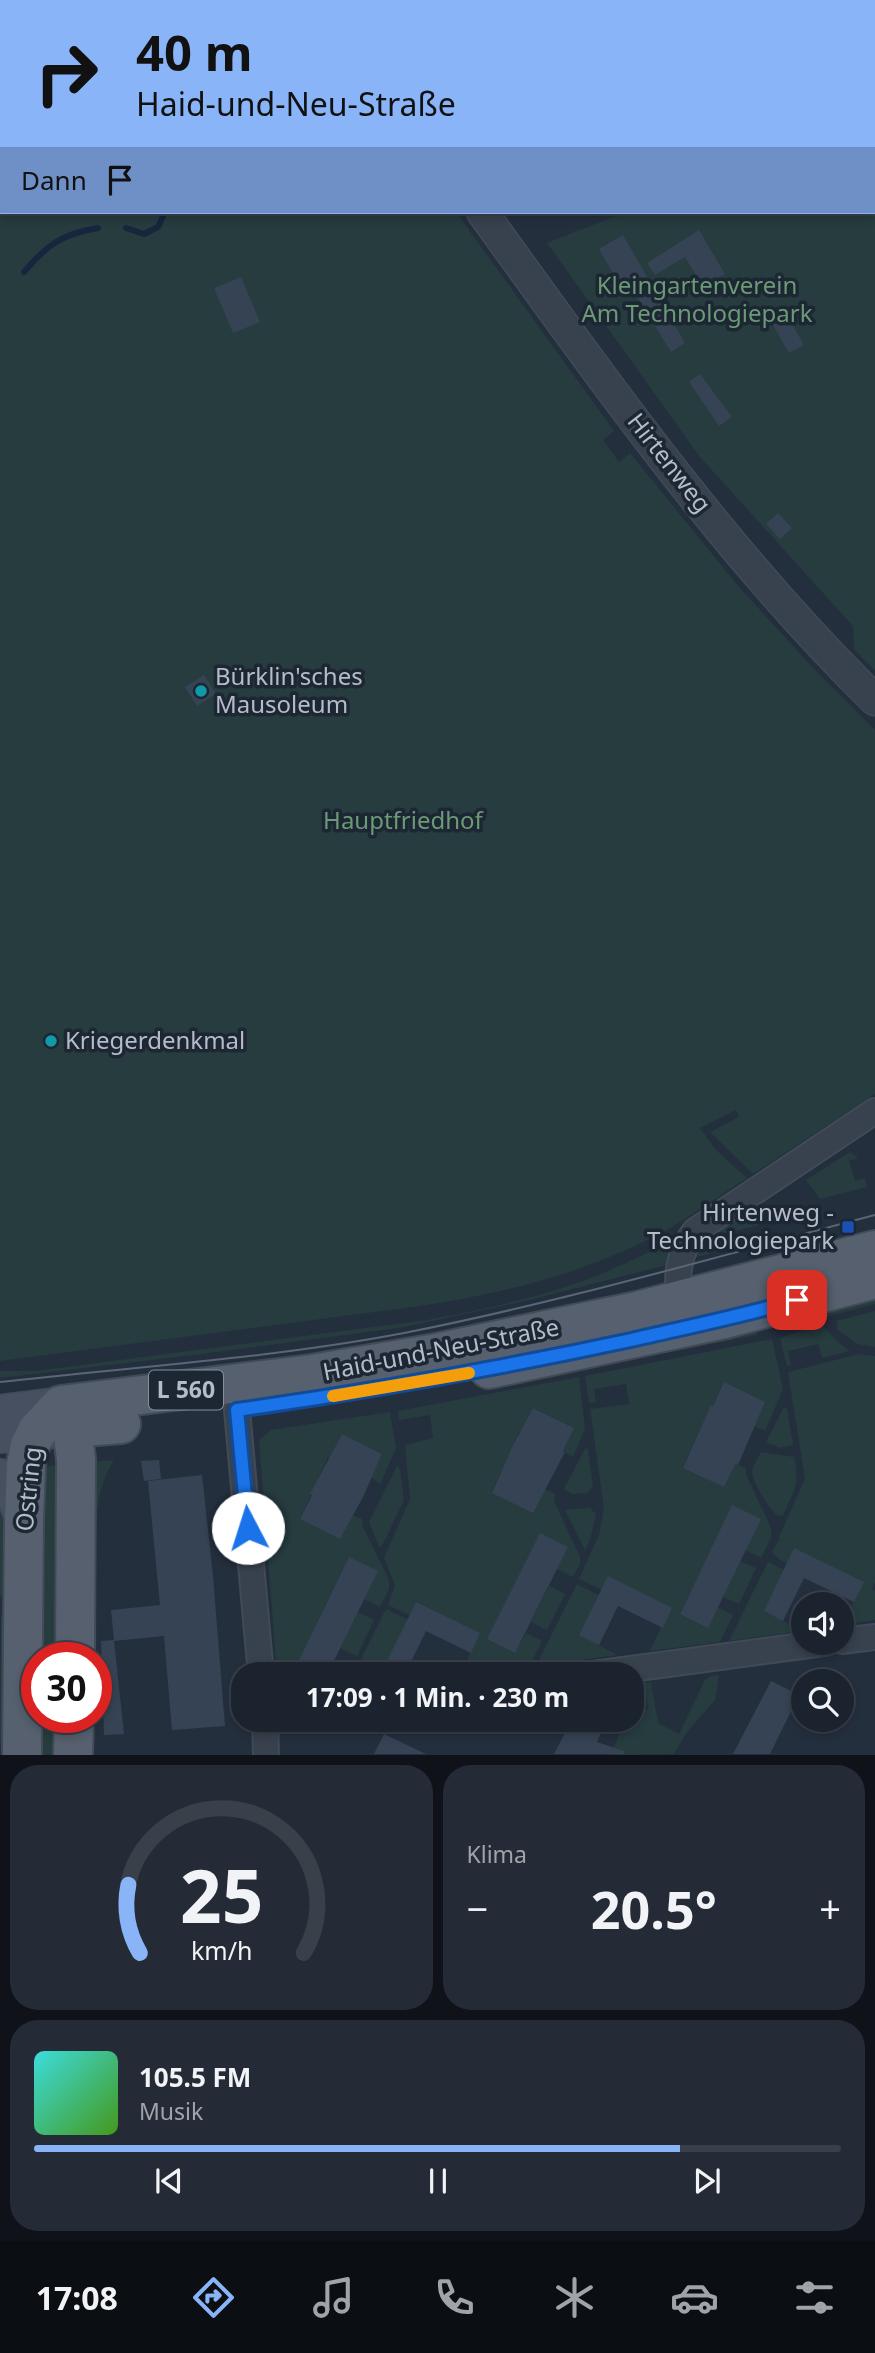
<!DOCTYPE html>
<html lang="de">
<head>
<meta charset="utf-8">
<style>
	:root { --surface:#1b232e; --page:#242b36; --text:#f1f3f6; --muted:#a0a4aa; --line:#39404a; --accent:#8ab4f8 }
	body { margin:0; font-family:"Noto Sans",sans-serif; background:var(--page); color:var(--text); height:100vh; display:flex; flex-direction:column; font-size:26px; white-space:nowrap }
	* { box-sizing:border-box; margin:0 }
	p { font-size:23px; color:var(--muted) }
	.icon { flex:none; width:38px; height:38px; fill:none; stroke:currentColor; stroke-width:2; stroke-linecap:round; stroke-linejoin:round }
	.map { position:relative; height:1755px; overflow:hidden }
	.details { display:flex; flex-direction:column; gap:10px; padding:10px; background:#0f1319; flex:1 }
	.details>* { flex:none }
	.banner { position:absolute; left:0px; top:0px; width:875px; height:214px; box-shadow:0 4px 10px #0003,0 0 0 2px var(--line); background:#8ab4f8; color:#111; overflow:hidden }
	.tools { position:absolute; left:791px; top:1592px; display:grid; gap:14px }
	.tools a { display:grid; place-items:center; width:63px; height:63px; border-radius:50%; background:var(--surface); box-shadow:0 4px 10px #0003,0 0 0 2px var(--line); font-size:35px }
	.speed { position:absolute; left:21px; top:1642px; display:flex; gap:14px; font-size:35px; font-weight:700; text-align:center }
	.speed>* { display:grid; place-content:center; width:91px; height:91px; border-radius:50%; background:var(--surface); box-shadow:0 4px 10px #0003,0 0 0 2px var(--line); line-height:1 }
	.speed .limit { border:10px solid #d22; background:#fff; color:#111 }
	.pin { position:absolute; display:grid; place-items:center; width:60px; height:60px; color:#fff; margin:-30px; border-radius:14px; box-shadow:0 4px 10px #0006 }
	.me { position:absolute; width:77px; margin:-38px; rotate:355deg; stroke-linejoin:round; filter:drop-shadow(0 0 5px #0008) }
	.turn { display:flex; align-items:center; gap:24px; height:147px; padding:0 21px; font-size:32px }
	.turn .icon { width:91px; height:91px; stroke-width:2.5 }
	.turn b { display:block; font-size:49px; line-height:60px }
	.then { display:flex; align-items:center; height:66px; padding:0 21px; background:#0003; gap:14px; font-size:26px }
	.big { font-size:52px; font-weight:700; line-height:1.1 }
	.details .tile { flex:1; display:flex; flex-direction:column; justify-content:center; gap:10px; min-width:0; padding:0 24px; border-radius:28px; background:var(--page) }
	.details .dial { align-items:center; gap:0 }
	.dial svg { height:182px; overflow:visible; fill:none; stroke:var(--line); stroke-width:7; stroke-linecap:round; text-anchor:middle }
	.dial text { fill:var(--text); stroke:none }
	.song { display:flex; align-items:center; gap:21px }
	.cover { width:84px; height:84px; border-radius:10px; background:linear-gradient(135deg,hsl(180 70% 55%),hsl(100 70% 35%)) }
	.played { height:7px; border-radius:4px; background:linear-gradient(90deg,var(--accent) 80%,var(--line) 80%) }
	.keys { display:flex; justify-content:space-around; direction:ltr }
	.heat { display:flex; justify-content:space-between; align-items:center; font-size:38px; direction:ltr }
	.details .tiles { flex:1; display:grid; gap:10px; grid-template-columns:1fr 1fr }
	.tile:last-child { grid-column:span 2 }
	.trip { position:absolute; left:231px; top:1662px; width:413px; height:70px; border-radius:28px; background:var(--surface); box-shadow:0 4px 10px #0003,0 0 0 2px var(--line); font-weight:700; line-height:70px; text-align:center }
	.menu { display:flex; height:112px; justify-content:space-around; align-items:center; background:#0b0e12; color:var(--muted) }
	.menu .icon { width:49px; height:49px }
	.menu .selected { color:var(--accent) }
	.menu b { font-size:32px; color:var(--text) }
	.map>svg:first-child { display:block }
</style>
</head>
<body>
<div class="map">
<svg width="875" height="1755" viewBox="0 0 875 1755">
	<rect width="100%" height="100%" fill="#242f3e"/>
	<g fill="#263c3f">
		<path d="M0,0H302L303,2H2V212H456L614,431L603,440L619,462L630,453L739,587L815,670L875,730V1094L753,1174L710,1132L739,1117L736,1110L700,1128L716,1150L747,1178C721,1194 696,1213 670,1228C590,1273 502,1294 413,1307L0,1361Z"/>
		<path d="M372,0H875V88H873V2Z"/>
		<path d="M875,114V671L854,649L853,626L699,456L547,243L621,214L623,217L633,212H873Z"/>
		<path d="M850,1152L858,1158L849,1161L855,1181L865,1178L867,1187L820,1199L806,1180Z"/>
		<path d="M754,1203L759,1225L728,1233L711,1232Z"/>
		<path d="M754,1234L757,1241L693,1258L704,1239L724,1241Z"/>
		<path d="M679,1237L671,1264L525,1301L399,1328L194,1355L0,1378V1371H36L427,1320C479,1310 530,1300 580,1282C614,1270 647,1253 679,1237Z"/>
		<path d="M875,1298V1304L806,1322L803,1321L818,1313Z"/>
		<path d="M875,1311V1347L857,1344L838,1330L836,1321Z"/>
		<path d="M822,1325L838,1342L850,1351L822,1358L818,1344L788,1351L791,1365L787,1366L780,1338Z"/>
		<path d="M756,1332L757,1335L613,1363Z"/>
		<path d="M772,1339L783,1389L765,1431L754,1426L724,1382L713,1406H711L683,1467L724,1487L736,1463L746,1469V1474L771,1528V1538L761,1558L745,1550L725,1521L680,1613L707,1627L718,1607L733,1615L720,1642L650,1651L670,1609L602,1590L579,1579L599,1535L604,1508L590,1409L629,1404L626,1384L594,1389L596,1402L589,1403L585,1376Z"/>
		<path d="M859,1354L875,1356V1582L872,1589L875,1590V1620L842,1625L862,1584C843,1579 777,1568 772,1551L780,1539L779,1537L805,1479L788,1372Z"/>
		<path d="M579,1377L585,1429L573,1457L563,1451L574,1428L533,1408L522,1431L520,1430L492,1492L545,1489L555,1494L554,1501L580,1557V1564L573,1577L557,1569L561,1561L533,1547L488,1639L515,1653L526,1633L542,1641L529,1667L460,1675L479,1634L417,1604L411,1616L388,1605L395,1585L384,1558L410,1499L405,1445L433,1438L430,1415L399,1420L398,1411Z"/>
		<path d="M784,1407L787,1409L793,1445L780,1448L766,1442Z"/>
		<path d="M390,1412L396,1448L380,1484L371,1477L382,1454L342,1434L330,1457H328L300,1519L340,1539L352,1515L362,1519L363,1527L389,1580V1589L380,1607L364,1599L341,1573L296,1666L314,1675H277L259,1440L271,1430Z"/>
		<path d="M586,1447L588,1450L593,1486L587,1493L572,1494L564,1489Z"/>
		<path d="M761,1452L794,1457C800,1483 794,1492 783,1515L779,1516C770,1512 754,1484 752,1473C752,1466 758,1458 761,1452Z"/>
		<path d="M114,1460C93,1492 97,1526 96,1562C96,1578 94,1595 92,1611L88,1462Z"/>
		<path d="M63,1465L64,1657H37V1717H63L62,1754L32,1755L35,1467Z"/>
		<path d="M397,1466L400,1469L404,1500L382,1546L379,1547L369,1522Z"/>
		<path d="M0,1491L7,1502V1591L0,1597Z"/>
		<path d="M586,1508H590L596,1514L590,1540L585,1550L565,1510Z"/>
		<path d="M740,1561L756,1568L739,1604L723,1597Z"/>
		<path d="M768,1562L785,1570L783,1621L803,1631L729,1641Z"/>
		<path d="M577,1584L600,1596L599,1645L617,1655L536,1666Z"/>
		<path d="M549,1586L565,1594L547,1630L531,1622Z"/>
		<path d="M386,1609L409,1620L407,1670L416,1675H353Z"/>
		<path d="M358,1612L374,1620L357,1656L340,1648Z"/>
		<path d="M1,1615L4,1617V1741L0,1743Z"/>
		<path d="M719,1675L715,1700L687,1732L674,1754L610,1755L620,1733L623,1720H632V1713L648,1709L646,1697L632,1699V1685L651,1682L658,1723L679,1734L705,1680L711,1676Z"/>
	</g>
	<g fill="none" stroke-linecap="round" stroke-linejoin="round">
		<g stroke="#17263c" stroke-width="6">
			<path d="M126,228L144,234L158,227L165,212"/>
			<path d="M24,272C48,244 62,234 98,228"/>
		</g>
	</g>
	<g fill="#364354">
		<path d="M699,230L725,274L703,287L685,257L655,275L647,263Z"/>
		<path d="M623,235L685,343L671,352L630,285L622,289L599,249Z"/>
		<path d="M241,277L260,322L233,333L214,288Z"/>
		<path d="M785,312L804,345L789,353L770,320Z"/>
		<path d="M700,374L732,417L719,426L689,382Z"/>
		<path d="M778,513L792,528L780,539L766,524Z"/>
		<path d="M204,675L216,694L197,706L185,687Z"/>
		<path d="M724,1382L765,1402L738,1465L736,1463L724,1487L683,1468L711,1405L713,1406Z"/>
		<path d="M533,1408L574,1428L563,1451L565,1452L533,1513L492,1493L513,1445Z"/>
		<path d="M342,1434L382,1454L363,1497L340,1539L300,1519L312,1495L310,1494Z"/>
		<path d="M159,1460L161,1479L144,1481L141,1461Z"/>
		<path d="M202,1475L213,1576L225,1726L172,1730L164,1636L114,1641L124,1734L104,1735L101,1641L114,1640L111,1610L160,1605L148,1481Z"/>
		<path d="M732,1505L761,1519L708,1628L680,1614Z"/>
		<path d="M540,1533L568,1547L515,1653L487,1639Z"/>
		<path d="M794,1548L864,1582L854,1602L804,1578L783,1621L764,1611Z"/>
		<path d="M349,1557L378,1571L327,1675H314L296,1666Z"/>
		<path d="M608,1576L672,1608L663,1628L618,1606L599,1645L579,1635Z"/>
		<path d="M416,1602L480,1633L471,1653L426,1631L407,1670L387,1661Z"/>
		<path d="M771,1681L799,1695L770,1754H733Z"/>
		<path d="M572,1720H607L597,1742L624,1751V1754H554Z"/>
		<path d="M384,1734L426,1754H374Z"/>
	</g>
	<g fill="none" stroke-linecap="round" stroke-linejoin="round">
		<defs>
			<g id="minor">
				<path d="M679,1300C676,1277 679,1250 695,1231L875,1111"/>
				<path d="M237,1410L261,1675"/>
				<path d="M842,1641L875,1637"/>
				<path d="M586,1675L824,1643"/>
				<path d="M265,1720L266,1755"/>
			</g>
			<g id="tertiary">
				<path d="M329,0L330,2"/>
				<path d="M482,212C604,381 725,553 875,700"/>
			</g>
			<g id="secondary">
				<path d="M0,1413L61,1405L72,1428L0,1435"/>
				<path d="M0,1477L14,1494L24,1520"/>
			</g>
			<g id="primary">
				<path d="M489,1369L725,1319L875,1279"/>
				<path d="M75,1657L76,1459L72,1428L121,1424"/>
				<path d="M22,1755L24,1520L26,1464L30,1445L37,1431L61,1405L312,1374L431,1354L637,1311L875,1250"/>
				<path d="M73,1755L74,1717"/>
			</g>
		</defs>
		<use href="#minor" stroke="#414a57" stroke-width="28"/>
		<use href="#tertiary" stroke="#414a57" stroke-width="33"/>
		<use href="#secondary" stroke="#414a57" stroke-width="38"/>
		<use href="#primary" stroke="#414a57" stroke-width="42"/>
		<use href="#minor" stroke="#38414e" stroke-width="24"/>
		<use href="#tertiary" stroke="#38414e" stroke-width="30"/>
		<use href="#secondary" stroke="#465061" stroke-width="35"/>
		<use href="#primary" stroke="#56606e" stroke-width="38"/>
		<path stroke="#5a6575" stroke-width="2" d="M0,1382C133,1367 273,1358 404,1333C562,1302 719,1256 875,1215"/>
	</g>
	<g fill="none" stroke-linecap="round" stroke-linejoin="round">
		<defs>
			<path id="route" d="M248,1528L237,1410C370,1391 501,1368 631,1340C687,1327 743,1316 797,1300"/>
		</defs>
		<use href="#route" stroke="#114b97" stroke-width="18"/>
		<use href="#route" stroke="#1a73e8" stroke-width="12"/>
		<path stroke="#f59e0b" stroke-width="12" d="M333,1396L469,1373"/>
	</g>
	<g fill="#0f9aa8" stroke="#1d2633" stroke-width="2.5">
		<circle cx="201" cy="691" r="7"/>
		<circle cx="51" cy="1041" r="7"/>
	</g>
	<rect fill="#1a4fb4" stroke="#1d2633" stroke-width="2.5" x="841" y="1220" width="14" height="14" rx="3.5"/>
	<g text-anchor="middle" stroke-width="7" stroke-linejoin="round" paint-order="stroke">
		<rect fill="#1d2633" stroke="#878f9c" stroke-width="2" x="149" y="1370.5" width="74" height="39" rx="5"/>
		<g font-size="23" font-weight="bold" fill="#b4bcc9">
			<text x="186" y="1398">L 560</text>
		</g>
		<g font-size="24" fill="#6b9a76" stroke="#1d2633">
			<text x="697" y="294">Kleingartenverein<tspan x="697" dy="28">Am Technologiepark</tspan></text>
			<text x="403" y="829">Hauptfriedhof</text>
		</g>
		<g font-size="24" fill="#b4bcc9" stroke="#1d2633">
			<text transform="translate(669 463) rotate(52)" y="8">Hirtenweg</text>
			<text transform="translate(441 1350) rotate(-11)" y="8">Haid-und-Neu-Straße</text>
			<text transform="translate(29 1489) rotate(-84)" y="8">Ostring</text>
		</g>
		<g font-size="24" fill="#b4bcc9" stroke="#1d2633" text-anchor="start">
			<text x="215" y="685">Bürklin'sches<tspan x="215" dy="28">Mausoleum</tspan></text>
			<text x="65" y="1049">Kriegerdenkmal</text>
			<text x="834" y="1221" text-anchor="end">Hirtenweg -<tspan x="834" dy="28">Technologiepark</tspan></text>
		</g>
	</g>
</svg>
<div class="tools">
<a><svg class="icon" aria-label="sound" viewBox="0 0 24 24"><path d="M4 9h4l5-4v14l-5-4H4zM17 9q2 3 0 6"/></svg></a>
<a><svg class="icon" aria-label="search" viewBox="0 0 24 24"><circle cx="10" cy="10" r="6"/><path d="M15 15l6 6"/></svg></a>
</div>
<div class="speed"><div class="limit">30</div></div>
<div class="pin" style="left:797px;top:1300px;background:#d93025"><svg class="icon" aria-label="arrive" viewBox="0 0 24 24"><path d="M6 21V4h12l-3 4 3 4H6"/></svg></div>
<svg class="me" style="left:248px;top:1528px" viewBox="-20 -20 40 40"><circle r="19" fill="#fff"/><path d="M0-13L10 11 0 6-10 11z" fill="#1a73e8"/></svg>
<div class="trip">17:09 · 1 Min. · 230 m</div>
<div class="banner">
<div class="turn"><svg class="icon" aria-label="right" viewBox="0 0 24 24"><path d="M7 20v-9h11M14 6l5 5-5 5"/></svg><div><b>40 m</b>Haid-und-Neu-Straße</div></div>
<div class="then">Dann<svg class="icon" aria-label="arrive" viewBox="0 0 24 24"><path d="M6 21V4h12l-3 4 3 4H6"/></svg></div>
</div>
</div>
<section class="details">
<div class="tiles">
<div class="tile dial"><svg viewBox="0 0 100 80">
<path d="M14 69A42 42 0 1 1 86 69"/>
<path d="M14 69A42 42 0 0 1 9 39" stroke="#8ab4f8"/>
<text x="50" y="56" font-size="32" font-weight="700">25</text>
<text x="50" y="72" font-size="11">km/h</text>
</svg></div>
<div class="tile"><p>Klima</p>
<div class="heat"><a>−</a><b class="big">20.5°</b><a>+</a></div>
</div>
<div class="tile">
<div class="song"><i class="cover"></i><div><b>105.5 FM</b><p>Musik</p></div></div>
<div class="played"></div>
<div class="keys"><svg class="icon" aria-label="previous" viewBox="0 0 24 24"><path d="M18 5L8 12l10 7zM5 5v14"/></svg><svg class="icon" aria-label="pause" viewBox="0 0 24 24"><path d="M8 5v14M16 5v14"/></svg><svg class="icon" aria-label="next" viewBox="0 0 24 24"><path d="M6 5l10 7-10 7zM19 5v14"/></svg></div>
</div>
</div>
</section>
<nav class="menu">
<b>17:08</b>
<svg class="icon selected" aria-label="directions" viewBox="0 0 24 24"><path d="M12 3l9 9-9 9-9-9zM9 14v-3h6M13 9l2 2-2 2"/></svg>
<svg class="icon" aria-label="music" viewBox="0 0 24 24"><path d="M9 18V5l10-2v13"/><circle cx="6" cy="18" r="3"/><circle cx="16" cy="16" r="3"/></svg>
<svg class="icon" aria-label="phone" viewBox="0 0 24 24"><path d="M5 4h4l2 5-3 2q2 4 5 5l2-3 5 2v4C11 20 4 13 5 4z"/></svg>
<svg class="icon" aria-label="climate" viewBox="0 0 24 24"><path d="M12 3v18M4 7l16 10M4 17L20 7"/></svg>
<svg class="icon" aria-label="car" viewBox="0 0 24 24"><path d="M5 17H2v-5l4-1 3-4h7l3 4 3 1v5h-3M9 17h6M6 11h13"/><circle cx="7" cy="17" r="2"/><circle cx="17" cy="17" r="2"/></svg>
<svg class="icon" aria-label="filters" viewBox="0 0 24 24"><path d="M4 7h16M4 17h16"/><circle cx="9" cy="7" r="2"/><circle cx="15" cy="17" r="2"/></svg>
</nav>
</body>
</html>
